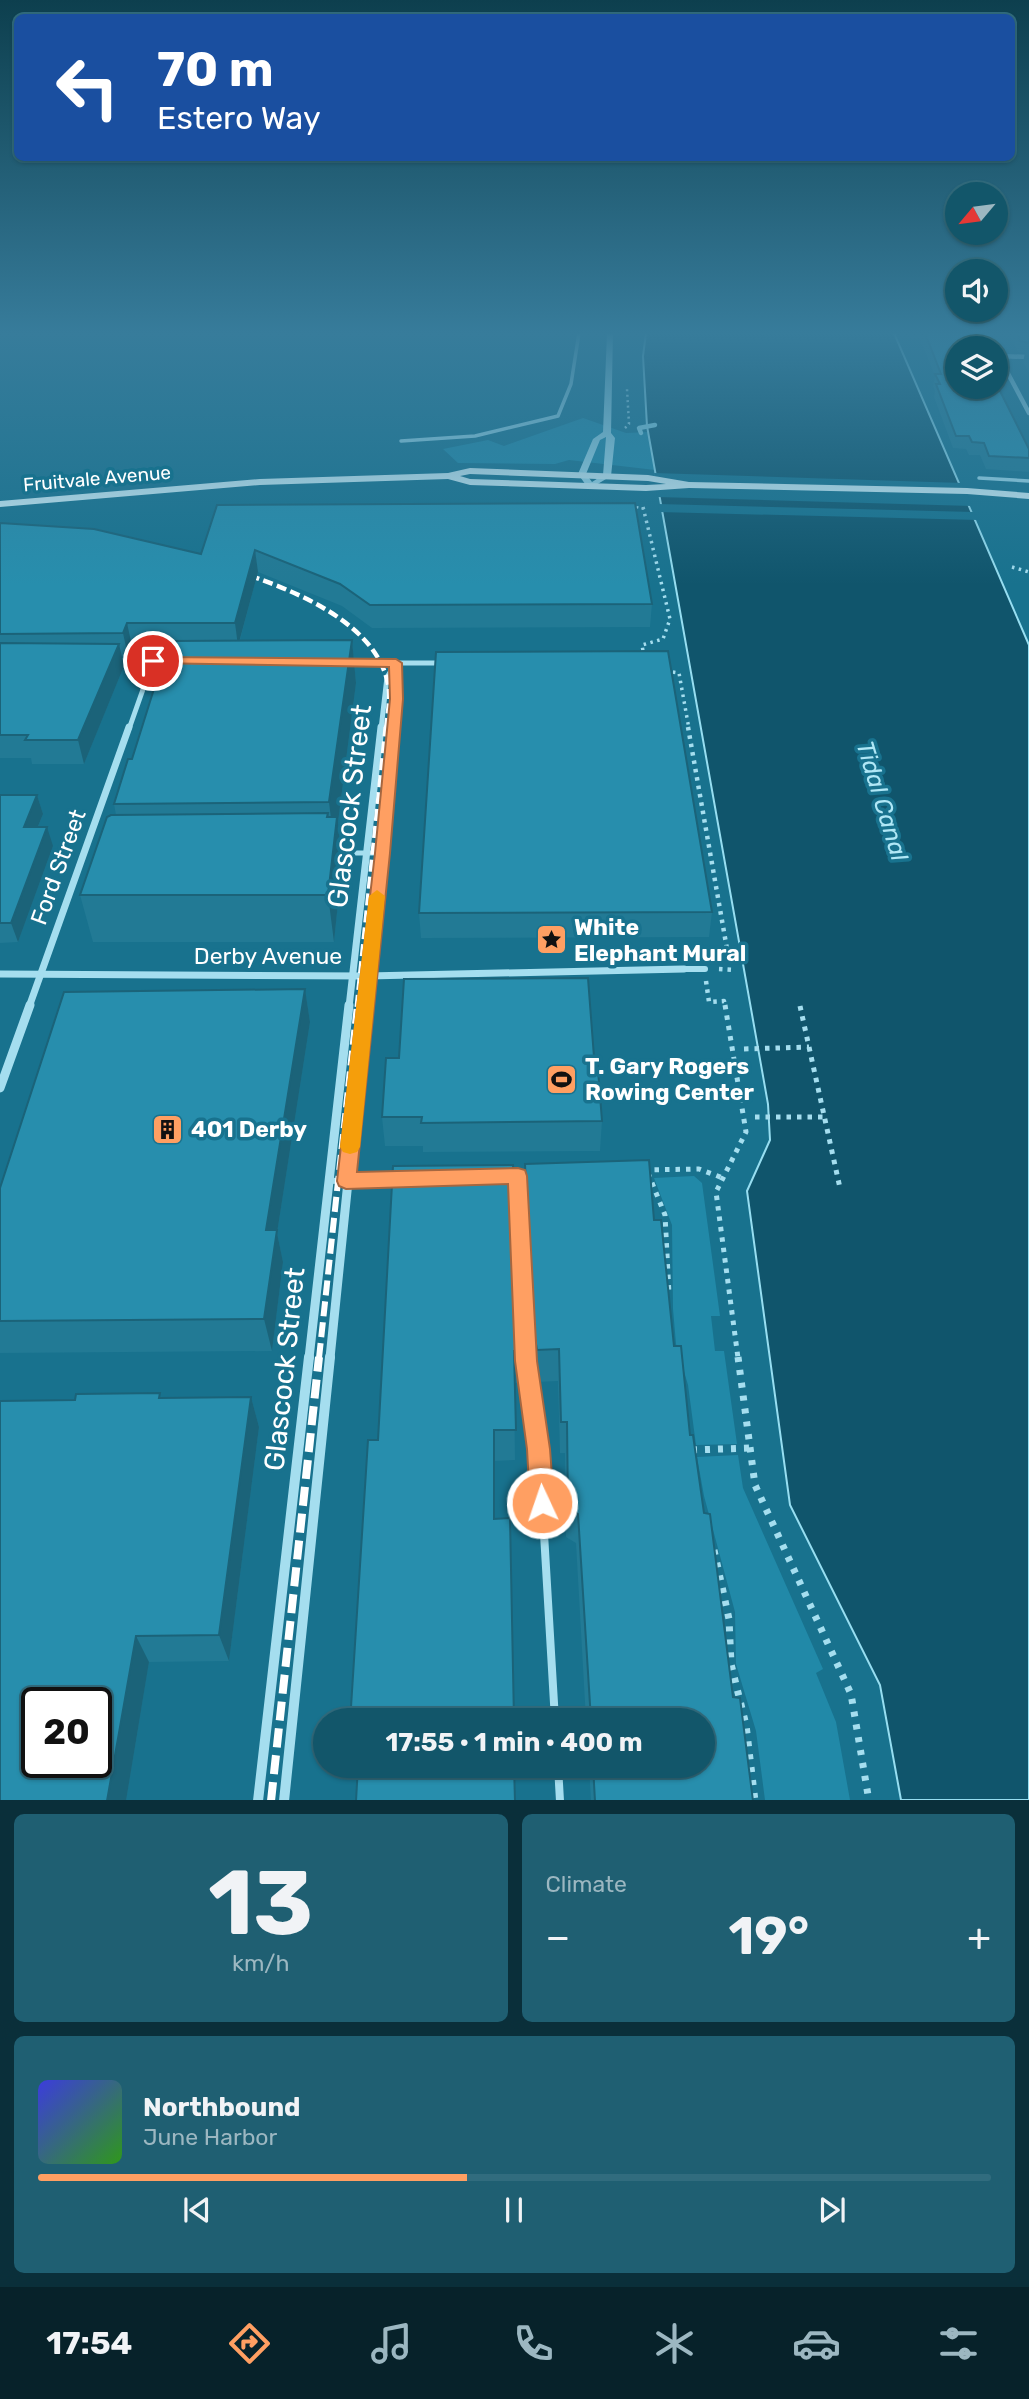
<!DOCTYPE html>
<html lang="en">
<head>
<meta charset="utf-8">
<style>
	:root { --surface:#12566a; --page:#1f5f72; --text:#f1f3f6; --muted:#9cb7c1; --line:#316c7e; --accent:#ff9f62 }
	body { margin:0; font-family:Rubik,sans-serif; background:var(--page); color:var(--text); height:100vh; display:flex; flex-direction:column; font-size:26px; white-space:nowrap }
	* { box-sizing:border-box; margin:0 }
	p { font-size:23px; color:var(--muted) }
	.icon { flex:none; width:38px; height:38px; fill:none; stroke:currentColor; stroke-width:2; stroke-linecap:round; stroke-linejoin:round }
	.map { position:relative; height:1800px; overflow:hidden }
	.panel { display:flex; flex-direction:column; gap:14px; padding:14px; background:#0a2f3a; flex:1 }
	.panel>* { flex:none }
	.guide { position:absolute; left:14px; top:14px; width:1001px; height:147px; border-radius:10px; box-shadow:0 2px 5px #0004,0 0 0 2px var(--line); background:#1a4fa0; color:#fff; overflow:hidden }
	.needle { width:46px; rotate:241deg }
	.fabs { position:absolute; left:945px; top:182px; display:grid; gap:14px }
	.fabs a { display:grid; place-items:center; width:63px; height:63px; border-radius:50%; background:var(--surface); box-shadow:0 2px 5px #0004,0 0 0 2px var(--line); font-size:35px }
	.speed { position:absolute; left:21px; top:1687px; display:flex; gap:14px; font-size:35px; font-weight:700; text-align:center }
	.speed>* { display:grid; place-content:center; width:91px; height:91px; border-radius:50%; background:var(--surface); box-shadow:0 2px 5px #0004,0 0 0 2px var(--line); line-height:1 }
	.speed .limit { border:4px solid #111; border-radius:10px; background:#fff; color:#111 }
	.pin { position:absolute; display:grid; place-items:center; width:60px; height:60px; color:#fff; margin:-30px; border:4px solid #fff; border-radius:50%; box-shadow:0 2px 7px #0007 }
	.me { position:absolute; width:77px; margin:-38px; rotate:357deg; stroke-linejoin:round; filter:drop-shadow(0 0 5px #0008) }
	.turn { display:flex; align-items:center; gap:24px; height:147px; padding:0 28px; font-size:32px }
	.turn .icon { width:91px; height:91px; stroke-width:2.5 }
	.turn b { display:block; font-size:49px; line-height:60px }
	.big { font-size:52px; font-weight:700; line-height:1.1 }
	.panel .widget { flex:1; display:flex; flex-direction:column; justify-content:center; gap:10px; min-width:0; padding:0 24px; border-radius:10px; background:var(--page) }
	.panel .dial { align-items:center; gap:0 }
	.dial b { font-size:91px; line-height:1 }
	.song { display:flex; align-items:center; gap:21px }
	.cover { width:84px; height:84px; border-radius:10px; background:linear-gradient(135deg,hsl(240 70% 55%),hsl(110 70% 35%)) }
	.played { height:7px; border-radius:4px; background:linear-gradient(90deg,var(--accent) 45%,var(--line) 45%) }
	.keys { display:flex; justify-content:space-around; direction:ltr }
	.heat { display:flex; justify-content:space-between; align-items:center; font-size:38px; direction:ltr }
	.panel .tiles { flex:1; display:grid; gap:14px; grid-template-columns:1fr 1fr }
	.widget:last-child { grid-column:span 2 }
	.trip { position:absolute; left:313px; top:1708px; width:402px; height:70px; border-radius:35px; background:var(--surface); box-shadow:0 2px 5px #0004,0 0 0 2px var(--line); font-weight:700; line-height:70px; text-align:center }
	.menu { display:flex; height:112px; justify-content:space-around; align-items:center; background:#07222a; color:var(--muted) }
	.menu .icon { width:49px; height:49px }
	.menu .selected { color:var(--accent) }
	.menu b { font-size:32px; color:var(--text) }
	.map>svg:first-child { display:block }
</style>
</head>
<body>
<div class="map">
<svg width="1029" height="1801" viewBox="0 0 1029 1801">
	<rect width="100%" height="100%" fill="#18728e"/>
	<g fill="#2189a8">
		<path d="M583,418L626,433L649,432L655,470L569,460L555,464L458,463L443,449L488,440L504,446Z"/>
		<path d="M694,1176L702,1183L720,1316H711L715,1351H724L737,1444L696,1445L688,1385L676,1344L673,1309L672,1225L654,1178Z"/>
		<path d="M738,1455L743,1488L823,1669L816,1673L836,1722L850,1800H765L756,1731L736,1664L735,1612L704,1496L697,1457Z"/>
	</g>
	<path fill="#10556c" stroke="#97def1" stroke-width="2" d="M646,333H894L1029,645V1800H901L880,1685L790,1505L747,1191L770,1140L768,1104L647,426L643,356Z"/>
	<g fill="#18728e">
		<path d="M654,473L962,483L972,506L657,497Z"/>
		<path d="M658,504L974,512L978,520L659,512Z"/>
	</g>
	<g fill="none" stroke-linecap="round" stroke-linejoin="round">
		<path stroke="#97def1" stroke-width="4.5" d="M641,433L639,428L655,425"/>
		<g stroke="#a5deef" stroke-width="2.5" stroke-dasharray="2 3.5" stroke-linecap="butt">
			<path d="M625,428L629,424L627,389"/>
			<path d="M631,506L645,509"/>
		</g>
		<g stroke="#a5deef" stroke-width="3.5" stroke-dasharray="2.5 4.5" stroke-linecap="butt">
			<path d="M643,507L670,619L663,639L642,645L644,657"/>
			<path d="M1012,567L1029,572"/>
			<path d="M666,671L679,673L689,729"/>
		</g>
		<g stroke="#a5deef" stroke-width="4.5" stroke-dasharray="3.5 5" stroke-linecap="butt">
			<path d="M688,727L727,949L702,951L703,955"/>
			<path d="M719,969L735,970"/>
			<path d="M706,981L709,1002L724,1001L725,1007"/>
		</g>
		<g stroke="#a5deef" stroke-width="5" stroke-dasharray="4.5 6" stroke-linecap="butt">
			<path d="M725,1005L746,1132L716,1192L738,1358"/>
			<path d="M800,1006L840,1188"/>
			<path d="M744,1049L809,1047"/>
			<path d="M755,1117H824"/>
			<path d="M644,1170L699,1169L723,1178"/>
			<path d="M648,1173L665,1215L669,1294"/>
		</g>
		<g stroke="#a5deef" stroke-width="7" stroke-dasharray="5 8" stroke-linecap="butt">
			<path d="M738,1357L755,1485L851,1694L869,1801"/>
			<path d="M692,1450L750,1448"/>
			<path d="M714,1550L729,1619L731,1664L746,1725L755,1801"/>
		</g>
		<g stroke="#a5deef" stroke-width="3.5">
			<path d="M401,441L475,436L558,416L571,384L579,333"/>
			<path d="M979,478L1029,481"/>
		</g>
		<path stroke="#a5deef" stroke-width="5" d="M335,853H382"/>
		<g stroke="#a5deef" stroke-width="6">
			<path d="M507,1176H518L526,1358"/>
			<path d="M328,1181L399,1179"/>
		</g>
		<g stroke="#a5deef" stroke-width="8">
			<path d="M526,1357L539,1449L555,1720"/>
			<path d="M558,1766L560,1801"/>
		</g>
		<path stroke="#a5deef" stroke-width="6" d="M684,969H705"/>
		<g stroke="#a5deef" stroke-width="4.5">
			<path d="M986,333L994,348"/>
			<path d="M996,351L1029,413"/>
			<path d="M998,356L1029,357"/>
		</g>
		<g stroke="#a5deef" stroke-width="5">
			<path d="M116,661H171"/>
			<path d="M347,663H444"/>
			<path d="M129,729L153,661"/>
			<path d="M381,729L387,677L396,663"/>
			<path d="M394,729L396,663"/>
		</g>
		<g stroke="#a5deef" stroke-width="7">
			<path d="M0,974L368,976L684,969"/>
			<path d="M29,1007L129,727"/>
			<path d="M349,1007L381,727"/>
			<path d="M366,1007L394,727"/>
		</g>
		<g stroke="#a5deef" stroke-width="9">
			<path d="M0,1088L30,1005"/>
			<path d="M309,1358L349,1005"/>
			<path d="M330,1358L366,1005"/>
		</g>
		<g stroke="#a5deef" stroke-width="10">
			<path d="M258,1801L309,1357"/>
			<path d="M284,1801L330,1357"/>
		</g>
		<path fill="#a5deef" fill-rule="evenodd" d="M607,333H613L611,433L615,438L611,476L591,488H588L578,474L593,439L603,432ZM606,437L603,475L592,482L586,474L600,440Z"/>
		<path fill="#d2f1fa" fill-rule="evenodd" d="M470,468L648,475L689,482L967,488L1029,493V499L967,494L689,488L646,491L470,485L448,479L260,485L0,507V501L260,479L448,473ZM470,474L648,481L666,484L646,485L470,479L460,476Z"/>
		<path stroke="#fff" stroke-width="4.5" stroke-dasharray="10 4.5" stroke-linecap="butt" d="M236,571C291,589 382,623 389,691C390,703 387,717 386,729"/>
		<path stroke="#fff" stroke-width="5" stroke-dasharray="12 5" stroke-linecap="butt" d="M357,1007L386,727"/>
		<path stroke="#fff" stroke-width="6" stroke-dasharray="15 6" stroke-linecap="butt" d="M319,1358L357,1005"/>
		<path stroke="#fff" stroke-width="8" stroke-dasharray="19 8" stroke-linecap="butt" d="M271,1801L319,1357"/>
	</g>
	<g fill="#227a95">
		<path d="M909,333H970L1029,449V472L986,469L980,455H969L966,449L953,448L934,397L935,391L933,386L935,376L920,339H911Z"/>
		<path d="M1011,333H1029V373L1023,362L1025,353L1018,352L1010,335Z"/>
		<path d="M217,505L652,604L650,627L372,628L342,606L258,572L240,640H352L356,683L338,822L342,863L334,942H93L80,895L116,815L114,804L132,759L168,646H132L128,656H122L124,666L84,764H32L31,758H0V523L201,554Z"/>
		<path d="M0,795H37L43,814L38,827L53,846L18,942L0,943Z"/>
		<path d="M712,912L709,937L421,938L419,913Z"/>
		<path d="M305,989L310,1022L277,1233L283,1262L272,1351L0,1353V1188Z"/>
		<path d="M594,1057L602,1121L600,1151L423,1152V1146H385L382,1117Z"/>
		<path d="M525,1164L654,1220L674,1346L704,1513L733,1697L753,1801H591L589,1766H704V1720H586L576,1543L566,1537L565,1453H560L558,1381L536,1382L531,1354L525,1198Z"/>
		<path d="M520,1326L523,1351V1383H514L515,1460L494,1461L495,1519L514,1720H354L351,1707L378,1440Z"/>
		<path d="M251,1397L259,1427L229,1661L149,1662L126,1801L75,1400L161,1398Z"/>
	</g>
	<g fill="#1b6379">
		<path d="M255,550L258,572L238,646L235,623Z"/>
		<path d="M127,623L132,646L128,656L123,633Z"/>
		<path d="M352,640L356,683L338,822L342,863L334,942L328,895L327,817L328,813L333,855L334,844L329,802Z"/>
		<path d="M119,644L124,666L84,764L78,740Z"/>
		<path d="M37,795L43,814L30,846L24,827Z"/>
		<path d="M47,827L53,846L18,942L11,923Z"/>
		<path d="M305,989L310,1022L277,1233L283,1262L272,1351L264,1319L266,1230Z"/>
		<path d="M251,1397L259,1427L229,1661L219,1635Z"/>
		<path d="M136,1636L149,1662L126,1801H107Z"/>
	</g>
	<g fill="#278ead" stroke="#1b6379" stroke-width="2" fill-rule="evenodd">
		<path d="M925,333H970L978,348H957V387H996V383L1029,449V458L989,456L984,443L972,442L969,436H956L936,384H940L935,374H941Z"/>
		<path d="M1017,333H1029V343L1020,341Z"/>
		<path d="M635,503L652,604L370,605L340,584L255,550L235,623H127L123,633L0,634V523L94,529L201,554L217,505Z"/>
		<path d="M352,640L329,802L114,804L128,759H132L169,641Z"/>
		<path d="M0,643L119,644L78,740H25L28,735H0Z"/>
		<path d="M668,651L712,912L419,913L436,652Z"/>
		<path d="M0,795H37L24,827H47L11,923H0Z"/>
		<path d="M328,813L327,817H337L328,895H80L107,817L111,815Z"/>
		<path d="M588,978L594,1057H597L602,1121L421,1123L422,1117H382L386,1058H399L404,979Z"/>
		<path d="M305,989L266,1230H277L264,1319L0,1321V1188L64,992Z"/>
		<path d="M649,1160L654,1220H661L674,1346H681L690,1435H693L704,1513L710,1514L733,1697L740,1698L753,1801H595L593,1766H704V1720H591L578,1514L568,1507L567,1422H561L559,1349L537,1350L532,1321L525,1164Z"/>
		<path d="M513,1165L520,1326L523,1351H514L516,1430H494V1519L510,1518L514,1720H361L362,1707H351L368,1440H378L393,1166Z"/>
		<path d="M160,1393L159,1398L251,1397L219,1635L136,1636L107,1801H0V1401L75,1400L76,1394ZM37,1703H96V1762H37Z"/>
		<path d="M358,1766H514L515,1801H356Z"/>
	</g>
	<linearGradient id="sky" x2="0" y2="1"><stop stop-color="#0d3f4e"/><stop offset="0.57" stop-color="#377c9b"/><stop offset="1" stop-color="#377c9b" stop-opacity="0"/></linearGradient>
	<rect width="1029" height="585" fill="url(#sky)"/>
	<path fill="#ff9f62" stroke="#a66740" stroke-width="2" d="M153,657L396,659L402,663L403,699L390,853L357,1172L518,1168L525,1170L527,1176L537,1361L550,1449L554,1503L551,1511L542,1515L534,1511L530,1503L527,1449L515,1361L508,1184L346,1189L339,1186L337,1181L375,853L390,699L389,667L149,663L147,661Z"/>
	<path fill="#f59e0b" d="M377,890L385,896L360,1147L357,1152L350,1154L343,1152L340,1147L369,896Z"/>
	<defs>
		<symbol id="sight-square" viewBox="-11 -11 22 22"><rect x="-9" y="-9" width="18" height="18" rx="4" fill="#ff9f62" stroke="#18728e"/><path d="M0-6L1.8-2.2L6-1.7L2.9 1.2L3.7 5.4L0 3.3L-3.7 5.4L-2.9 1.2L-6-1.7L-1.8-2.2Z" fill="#111"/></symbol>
		<symbol id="stadium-square" viewBox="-11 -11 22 22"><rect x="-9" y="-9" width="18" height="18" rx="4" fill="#ff9f62" stroke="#18728e"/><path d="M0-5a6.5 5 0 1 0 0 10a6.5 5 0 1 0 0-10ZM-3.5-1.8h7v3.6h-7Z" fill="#111"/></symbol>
		<symbol id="building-square" viewBox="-11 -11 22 22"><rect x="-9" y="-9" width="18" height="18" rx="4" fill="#ff9f62" stroke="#18728e"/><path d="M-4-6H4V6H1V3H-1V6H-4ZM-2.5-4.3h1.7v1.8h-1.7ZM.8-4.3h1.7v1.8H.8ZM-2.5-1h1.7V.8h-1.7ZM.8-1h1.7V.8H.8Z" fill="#111"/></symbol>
	</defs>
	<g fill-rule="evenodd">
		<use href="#sight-square" x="534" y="922" width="35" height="35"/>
		<use href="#stadium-square" x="544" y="1062" width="35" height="35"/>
		<use href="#building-square" x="150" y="1112" width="35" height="35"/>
	</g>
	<g text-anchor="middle" stroke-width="7" stroke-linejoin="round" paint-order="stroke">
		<g font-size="19" fill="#fff" stroke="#18728e">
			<text transform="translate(97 478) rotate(-5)" y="7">Fruitvale Avenue</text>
		</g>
		<g font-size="23" fill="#fff" stroke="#18728e">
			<text transform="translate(58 867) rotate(-70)" y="8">Ford Street</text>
			<text x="268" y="964">Derby Avenue</text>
		</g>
		<g font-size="23" font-weight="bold" fill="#fff" stroke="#18728e" text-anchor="start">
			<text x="574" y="935">White<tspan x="574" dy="26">Elephant Mural</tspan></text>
			<text x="585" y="1074">T. Gary Rogers<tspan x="585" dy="26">Rowing Center</tspan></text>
			<text x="191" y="1137">401 Derby</text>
		</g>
		<g font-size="24" font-style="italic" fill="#b0e7f6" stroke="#18728e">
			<text transform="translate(882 801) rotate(73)" y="8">Tidal Canal</text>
		</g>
		<g font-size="28" fill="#fff" stroke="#18728e">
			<text transform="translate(349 806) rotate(-83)" y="10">Glascock Street</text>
			<text transform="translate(284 1369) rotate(-84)" y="10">Glascock Street</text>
		</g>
	</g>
</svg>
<div class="fabs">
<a><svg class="needle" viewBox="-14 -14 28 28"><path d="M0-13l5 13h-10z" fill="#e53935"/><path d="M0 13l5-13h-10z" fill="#9cb7c1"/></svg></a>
<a><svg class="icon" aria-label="sound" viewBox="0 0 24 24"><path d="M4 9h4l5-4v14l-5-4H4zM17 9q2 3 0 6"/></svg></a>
<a><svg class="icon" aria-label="layers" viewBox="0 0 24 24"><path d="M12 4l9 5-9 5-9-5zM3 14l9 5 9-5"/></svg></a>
</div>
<div class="speed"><div class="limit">20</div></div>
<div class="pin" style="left:153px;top:661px;background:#d93025"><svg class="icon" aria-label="arrive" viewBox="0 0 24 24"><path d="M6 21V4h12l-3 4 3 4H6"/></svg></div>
<svg class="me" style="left:542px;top:1503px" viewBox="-20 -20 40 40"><circle r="17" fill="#ff9f62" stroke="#fff" stroke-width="3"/><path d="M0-11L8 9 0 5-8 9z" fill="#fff"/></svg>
<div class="trip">17:55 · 1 min · 400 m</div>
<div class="guide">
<div class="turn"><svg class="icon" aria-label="left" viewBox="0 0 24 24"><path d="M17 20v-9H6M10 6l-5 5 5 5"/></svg><div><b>70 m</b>Estero Way</div></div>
</div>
</div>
<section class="panel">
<div class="tiles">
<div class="widget dial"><b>13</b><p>km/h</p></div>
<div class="widget"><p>Climate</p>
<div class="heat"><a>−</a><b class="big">19°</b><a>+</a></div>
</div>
<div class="widget">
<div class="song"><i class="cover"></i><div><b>Northbound</b><p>June Harbor</p></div></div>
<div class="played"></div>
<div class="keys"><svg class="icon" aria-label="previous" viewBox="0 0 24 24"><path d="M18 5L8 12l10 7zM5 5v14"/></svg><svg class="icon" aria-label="pause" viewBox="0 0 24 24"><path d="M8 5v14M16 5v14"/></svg><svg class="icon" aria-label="next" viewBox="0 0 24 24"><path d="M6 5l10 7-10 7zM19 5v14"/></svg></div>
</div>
</div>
</section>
<nav class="menu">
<b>17:54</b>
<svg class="icon selected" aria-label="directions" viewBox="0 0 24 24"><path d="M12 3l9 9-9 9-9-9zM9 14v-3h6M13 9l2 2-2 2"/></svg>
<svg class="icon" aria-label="music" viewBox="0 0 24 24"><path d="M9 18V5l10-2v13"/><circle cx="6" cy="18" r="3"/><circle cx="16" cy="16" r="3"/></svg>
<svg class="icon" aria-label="phone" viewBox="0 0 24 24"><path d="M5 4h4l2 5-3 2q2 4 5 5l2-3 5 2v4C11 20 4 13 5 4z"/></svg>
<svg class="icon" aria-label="climate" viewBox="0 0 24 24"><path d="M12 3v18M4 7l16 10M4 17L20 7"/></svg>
<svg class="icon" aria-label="car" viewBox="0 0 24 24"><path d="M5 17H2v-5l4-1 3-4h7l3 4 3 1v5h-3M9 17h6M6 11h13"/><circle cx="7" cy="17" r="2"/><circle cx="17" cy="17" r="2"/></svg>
<svg class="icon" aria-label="filters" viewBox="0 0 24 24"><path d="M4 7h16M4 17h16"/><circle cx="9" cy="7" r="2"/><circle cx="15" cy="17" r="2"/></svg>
</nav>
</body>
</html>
